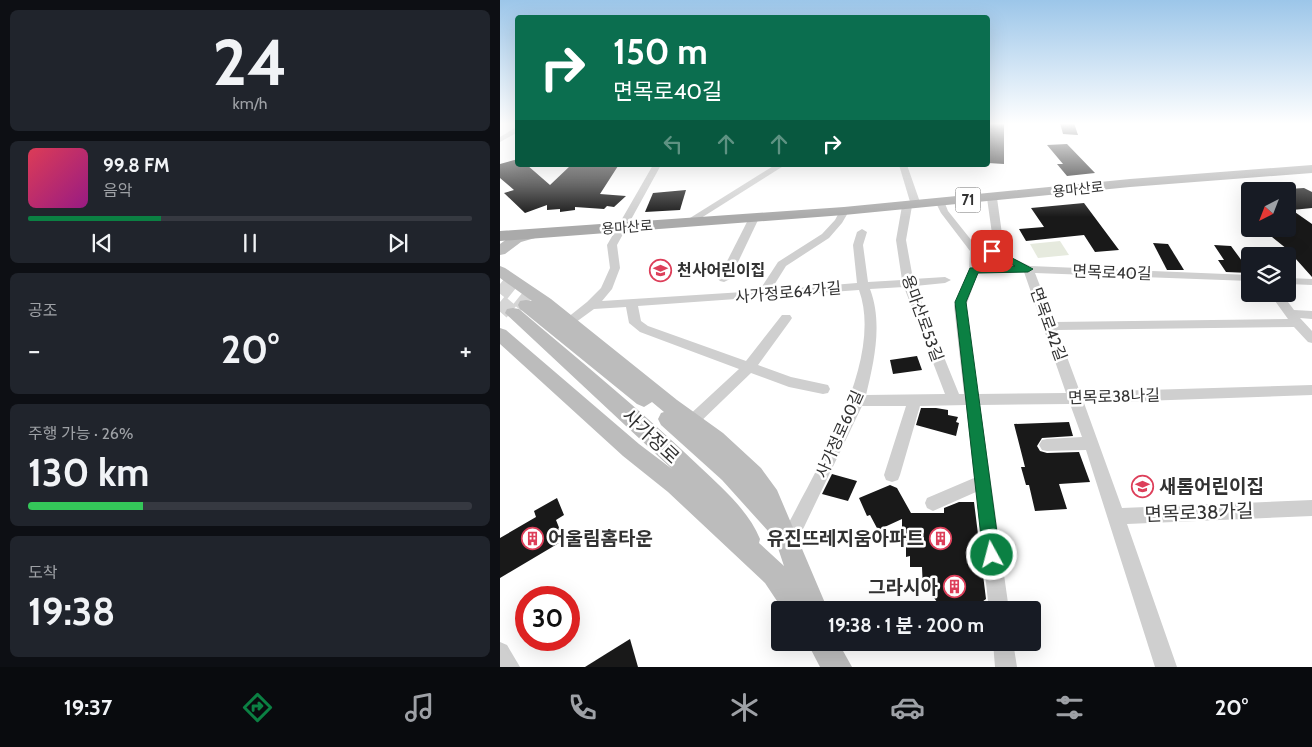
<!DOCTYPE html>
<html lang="ko">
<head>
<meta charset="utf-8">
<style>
	:root { --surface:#171b24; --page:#20242c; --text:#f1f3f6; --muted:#9ea1a6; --line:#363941; --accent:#0b8043 }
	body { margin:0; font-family:Cabin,"Noto Sans KR",sans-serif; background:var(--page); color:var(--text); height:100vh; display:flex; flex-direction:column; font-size:19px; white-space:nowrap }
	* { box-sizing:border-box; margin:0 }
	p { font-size:16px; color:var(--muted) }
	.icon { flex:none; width:28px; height:28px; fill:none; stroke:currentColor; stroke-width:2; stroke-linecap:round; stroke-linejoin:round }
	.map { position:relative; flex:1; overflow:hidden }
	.panel { display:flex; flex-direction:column; gap:10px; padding:10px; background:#0d0f14; width:500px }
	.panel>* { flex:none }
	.hud { position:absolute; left:15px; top:15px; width:475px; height:152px; border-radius:5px; box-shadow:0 5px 20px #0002; background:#0b6e4f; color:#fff; overflow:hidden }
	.needle { width:32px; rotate:222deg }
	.fabs { position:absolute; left:741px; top:182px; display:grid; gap:10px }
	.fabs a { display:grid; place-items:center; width:55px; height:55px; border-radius:5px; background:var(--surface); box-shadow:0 5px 20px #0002; font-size:25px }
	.speed { position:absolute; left:15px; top:586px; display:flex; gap:10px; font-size:25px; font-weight:700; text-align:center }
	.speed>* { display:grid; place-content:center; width:65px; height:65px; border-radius:50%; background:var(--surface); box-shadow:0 5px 20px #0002; line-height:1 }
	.speed .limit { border:8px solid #d22; background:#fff; color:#111 }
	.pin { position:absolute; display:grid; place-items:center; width:42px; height:42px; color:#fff; margin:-21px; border-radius:10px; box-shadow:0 2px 8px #0006 }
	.me { position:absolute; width:55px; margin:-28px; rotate:353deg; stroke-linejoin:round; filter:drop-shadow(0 0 4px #0008) }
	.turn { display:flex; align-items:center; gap:18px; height:105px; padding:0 15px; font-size:22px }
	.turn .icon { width:65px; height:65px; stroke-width:2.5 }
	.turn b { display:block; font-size:35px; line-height:42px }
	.lanes { display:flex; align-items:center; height:48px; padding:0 15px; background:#0003; justify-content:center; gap:25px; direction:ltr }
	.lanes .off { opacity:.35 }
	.big { font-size:38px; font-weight:700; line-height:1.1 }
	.panel .card { flex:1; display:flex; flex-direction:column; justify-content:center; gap:8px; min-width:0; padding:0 18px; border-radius:8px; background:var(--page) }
	.panel .dial { align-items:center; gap:0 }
	.dial b { font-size:65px; line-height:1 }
	.song { display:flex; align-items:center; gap:15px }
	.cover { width:60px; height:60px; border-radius:8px; background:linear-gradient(135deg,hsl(350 70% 55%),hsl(310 70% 35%)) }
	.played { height:5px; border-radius:2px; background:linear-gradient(90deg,var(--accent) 30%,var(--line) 30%) }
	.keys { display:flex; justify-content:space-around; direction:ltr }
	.heat { display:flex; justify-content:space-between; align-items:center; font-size:28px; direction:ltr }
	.charge { height:8px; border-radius:4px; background:linear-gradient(90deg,#34c759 26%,var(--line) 0) }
	.trip { position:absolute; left:271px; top:601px; width:270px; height:50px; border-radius:5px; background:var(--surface); box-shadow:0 5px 20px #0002; font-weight:700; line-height:50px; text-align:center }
	.tabs { display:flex; height:80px; justify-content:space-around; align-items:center; background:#090b0e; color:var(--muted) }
	.tabs .icon { width:35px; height:35px }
	.tabs .active { color:var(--accent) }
	.tabs b { font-size:22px; color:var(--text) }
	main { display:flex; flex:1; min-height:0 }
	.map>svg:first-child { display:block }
</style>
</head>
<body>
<main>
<section class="panel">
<div class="card dial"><b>24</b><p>km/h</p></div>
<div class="card">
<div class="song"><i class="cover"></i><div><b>99.8 FM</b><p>음악</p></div></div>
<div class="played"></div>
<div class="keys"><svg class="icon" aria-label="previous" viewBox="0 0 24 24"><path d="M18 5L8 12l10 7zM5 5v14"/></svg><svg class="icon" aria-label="pause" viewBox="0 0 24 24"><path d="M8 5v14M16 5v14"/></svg><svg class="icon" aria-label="next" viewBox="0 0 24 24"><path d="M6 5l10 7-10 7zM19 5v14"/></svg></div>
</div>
<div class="card"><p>공조</p>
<div class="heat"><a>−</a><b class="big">20°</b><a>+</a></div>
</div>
<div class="card"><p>주행 가능 · 26%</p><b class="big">130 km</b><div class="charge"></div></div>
<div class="card"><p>도착</p><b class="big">19:38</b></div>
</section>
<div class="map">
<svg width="812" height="667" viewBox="0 0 812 667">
	<rect width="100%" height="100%" fill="#fff"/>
	<path fill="#e6eade" d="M560,241L569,255L538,258L530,244Z"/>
	<g fill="#191919">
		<path d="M488,123H504V164L488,163Z"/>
		<path d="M560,123H574L578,135L563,134Z"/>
		<path d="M567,144L595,173L567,176L557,164H563L547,145Z"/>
		<path d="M18,159V165H27L50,185L70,166H118L100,194L126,196L114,207L107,206L104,209L75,207V210L60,212V209L47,210V205L25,213L4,193L14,190L0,178V164Z"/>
		<path d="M804,188L812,192V208L792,210L812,224V277L787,249L772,237L788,236V189Z"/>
		<path d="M186,190L180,210L145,212L153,193Z"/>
		<path d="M584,203L619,250L595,252L584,235L526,241L519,229L544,227L531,208Z"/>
		<path d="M653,243L668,244L684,270H667Z"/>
		<path d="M714,245L731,246L742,261H744L750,273L726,272L718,260H724Z"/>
		<path d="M417,356L422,370L393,374L390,360Z"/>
		<path d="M421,408H436L448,410V415L458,417L456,422L459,423L456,436L416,425Z"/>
		<path d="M569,422L573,436L542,438L537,446L540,451L547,453L579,452L590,482L559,484L567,509L535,511L529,485H526L521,467H525L514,424Z"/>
		<path d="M332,474L357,481L348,501L322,494Z"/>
		<path d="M390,485L397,488L411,513H444V508L459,502H474L486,599L471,610H443L429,591H423L422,567H410V556L406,557V545H402V519L378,530L370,515L367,516L359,498Z"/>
		<path d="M57,498L64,515L56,520L64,540L0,578V538L36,517L34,511Z"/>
		<path d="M130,639L138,667H85L109,652Z"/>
	</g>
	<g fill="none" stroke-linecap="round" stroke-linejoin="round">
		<g stroke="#d6d6d6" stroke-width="15" stroke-dasharray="15 8" stroke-linecap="butt">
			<path d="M0,284L26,305"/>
			<path d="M0,302L13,313"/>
		</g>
		<g fill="#cfcfcf" fill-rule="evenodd">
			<path d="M18,126V132L0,142V137Z"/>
			<path d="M153,165H161L117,245L120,268L112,289L102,301L259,291L278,262L322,234L335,220L341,209L344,208L349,211L342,223L329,238L286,266L271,290L357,283L353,245L357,232L362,229L367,232L363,245L368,282L402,280L396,240L402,206L407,203L410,204L412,206L406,240L413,279L445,277L451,280L445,283L415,286L459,394H464L454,306L469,270L470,251L441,213L436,203L438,201H444L448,211L480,251V267L513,266L487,252L493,241L487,198L492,195L497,198L503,241L498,251L530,266L750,275V281L535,273L554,322L788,319L770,294H782L794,310L812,311V319L800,318L812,331V343L808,342L794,327L557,330L580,392L812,385V395L584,403L622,508L812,500V516L627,524L677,667H655L586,450L547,451L542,450L539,445L542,440L547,439L582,437L570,404L480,405L509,610H489L476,492L433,511L427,508L425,503L427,498L474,478L466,405L420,406L400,475L398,480L392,482L386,480L384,475L406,406H362L294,548L288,551L282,548L279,542L282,536C314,472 385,362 359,290L138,306L141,321L148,326L246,361L282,315H290L292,318L290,321L258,365L291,377L328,385L330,389L328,393L323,394L289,387L251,373L196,426L191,428L186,426L184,422L186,418L239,369L140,332L129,323L126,307L94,309L72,325H64L62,322L87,302L101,288L110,268L107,245ZM524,272L566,393L478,394L466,306L478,273ZM404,287L445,394L366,395C374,362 383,323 370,289Z"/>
			<path d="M275,165H285L190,225L187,226L182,223Z"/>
			<path d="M399,165H407L421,205L419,207H413L411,205Z"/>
			<path d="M254,215L259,218L230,279L224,282L220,281L218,279L249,218Z"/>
			<path d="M788,278L812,279V285L788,284Z"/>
			<path d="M0,642L7,645L20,667H0Z"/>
			<path d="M493,642H513L517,667H495Z"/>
		</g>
		<g fill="#bcbcbc" fill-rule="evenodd">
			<path d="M37,229L42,230L44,233L42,236L21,242L5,254L0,255V244L11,236Z"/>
			<path d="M0,266L5,268L51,299L177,400L223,433L261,468L277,490L328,610H283L265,583L168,492L123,456L0,344V328L6,330L139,444L172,469L5,313L7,309L13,308L19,309C80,361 142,411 200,467C221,487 249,511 260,539L259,543L284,566L278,548L268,531L222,480L161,425L158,419L161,413L164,412L152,402L144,407L137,404L20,309L18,305L20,301L26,300L32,301L0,278Z"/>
			<path d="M307,642H338L352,667H320Z"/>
		</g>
		<path fill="#aaa" fill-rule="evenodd" d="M812,165V173L630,187L344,215L0,241V231L344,207L630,179Z"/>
	</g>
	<linearGradient id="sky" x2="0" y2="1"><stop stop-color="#9cc6e9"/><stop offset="0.57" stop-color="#fff"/><stop offset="1" stop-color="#fff" stop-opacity="0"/></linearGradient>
	<rect width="812" height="217" fill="url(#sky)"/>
	<path fill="#0b8043" stroke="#07532c" d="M489,249H495L533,269L528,272L478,273L466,302L500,555L498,561L492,563L486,561L483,555L455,302L470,268L515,266L489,253Z"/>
	<defs>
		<symbol id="school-ring" viewBox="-11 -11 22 22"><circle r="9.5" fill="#fff" stroke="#dd3f5a" stroke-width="1.5"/><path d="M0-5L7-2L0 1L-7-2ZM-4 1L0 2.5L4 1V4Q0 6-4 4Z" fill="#dd3f5a"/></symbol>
		<symbol id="building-ring" viewBox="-11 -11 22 22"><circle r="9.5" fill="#fff" stroke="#dd3f5a" stroke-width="1.5"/><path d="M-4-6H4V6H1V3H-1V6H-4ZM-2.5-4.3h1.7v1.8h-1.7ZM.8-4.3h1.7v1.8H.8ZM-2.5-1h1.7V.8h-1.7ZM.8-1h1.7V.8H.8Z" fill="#dd3f5a"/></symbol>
	</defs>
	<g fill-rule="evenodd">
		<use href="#school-ring" x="148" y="258" width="25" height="25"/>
		<use href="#school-ring" x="630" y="474" width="25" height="25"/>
		<use href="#building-ring" x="20" y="526" width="25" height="25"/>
		<use href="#building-ring" x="428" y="526" width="25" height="25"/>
		<use href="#building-ring" x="442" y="574" width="25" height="25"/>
	</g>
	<g text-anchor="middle" stroke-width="5" stroke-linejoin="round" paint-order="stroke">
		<g font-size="14" fill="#323232" stroke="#fff">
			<text transform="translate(578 189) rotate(-6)" y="5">용마산로</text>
			<text transform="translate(127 227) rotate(-4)" y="5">용마산로</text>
		</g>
		<rect fill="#fff" stroke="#707070" stroke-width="1" x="455.5" y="187.5" width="25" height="25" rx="4"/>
		<g font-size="15" font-weight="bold" fill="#323232">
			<text x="468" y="205">71</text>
		</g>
		<g font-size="16" font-weight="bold" fill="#323232" stroke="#fff" text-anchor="start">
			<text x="177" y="276">천사어린이집</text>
		</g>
		<g font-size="16" fill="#323232" stroke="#fff">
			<text transform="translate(612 272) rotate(2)" y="6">면목로40길</text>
			<text transform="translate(288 292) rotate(-5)" y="6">사가정로64가길</text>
			<text transform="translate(423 318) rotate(70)" y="6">용마산로53길</text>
			<text transform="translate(549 324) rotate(70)" y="6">면목로42길</text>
			<text transform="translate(614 396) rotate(-2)" y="6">면목로38나길</text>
			<text transform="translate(339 434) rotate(-66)" y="6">사가정로60길</text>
		</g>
		<g font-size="19" fill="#323232" stroke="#fff">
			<text transform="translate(151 436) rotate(43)" y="7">사가정로</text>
			<text transform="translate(699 512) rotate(-2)" y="7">면목로38가길</text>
		</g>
		<g font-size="19" font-weight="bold" fill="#323232" stroke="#fff" text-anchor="start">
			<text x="659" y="493">새롬어린이집</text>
			<text x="48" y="545">어울림홈타운</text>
			<text x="424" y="545" text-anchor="end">유진뜨레지움아파트</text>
			<text x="438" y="594" text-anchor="end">그라시아</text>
		</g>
	</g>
</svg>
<div class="fabs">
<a><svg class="needle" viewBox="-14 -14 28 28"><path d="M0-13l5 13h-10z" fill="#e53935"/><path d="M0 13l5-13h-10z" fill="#9ea1a6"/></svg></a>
<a><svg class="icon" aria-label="layers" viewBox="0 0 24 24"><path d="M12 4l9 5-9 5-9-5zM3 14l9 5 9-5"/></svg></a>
</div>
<div class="speed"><div class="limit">30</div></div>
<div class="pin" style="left:492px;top:251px;background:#d93025"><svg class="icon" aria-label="arrive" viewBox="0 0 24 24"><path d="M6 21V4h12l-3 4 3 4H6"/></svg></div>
<svg class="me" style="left:492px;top:555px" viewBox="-20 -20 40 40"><circle r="17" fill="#0b8043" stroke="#fff" stroke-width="3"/><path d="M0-11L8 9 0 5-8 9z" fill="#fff"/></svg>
<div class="trip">19:38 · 1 분 · 200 m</div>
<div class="hud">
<div class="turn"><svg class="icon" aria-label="right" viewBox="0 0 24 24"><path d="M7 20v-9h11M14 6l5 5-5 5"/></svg><div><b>150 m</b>면목로40길</div></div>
<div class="lanes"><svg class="icon off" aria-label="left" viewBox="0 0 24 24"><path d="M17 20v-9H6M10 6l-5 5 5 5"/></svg><svg class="icon off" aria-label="ahead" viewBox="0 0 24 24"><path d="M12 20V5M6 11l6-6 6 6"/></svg><svg class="icon off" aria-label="ahead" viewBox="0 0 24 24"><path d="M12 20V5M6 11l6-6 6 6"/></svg><svg class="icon" aria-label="right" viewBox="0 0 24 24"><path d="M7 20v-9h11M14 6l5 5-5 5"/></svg></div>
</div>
</div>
</main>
<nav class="tabs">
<b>19:37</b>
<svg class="icon active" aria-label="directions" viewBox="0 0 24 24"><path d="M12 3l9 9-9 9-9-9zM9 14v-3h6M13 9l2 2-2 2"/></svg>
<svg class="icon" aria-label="music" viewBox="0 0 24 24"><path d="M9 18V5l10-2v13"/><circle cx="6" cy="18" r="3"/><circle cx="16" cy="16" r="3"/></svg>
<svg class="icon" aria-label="phone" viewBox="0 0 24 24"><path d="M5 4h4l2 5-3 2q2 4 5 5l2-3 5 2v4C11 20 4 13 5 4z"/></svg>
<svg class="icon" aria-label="climate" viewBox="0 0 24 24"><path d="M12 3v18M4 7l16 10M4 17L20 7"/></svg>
<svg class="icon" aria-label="car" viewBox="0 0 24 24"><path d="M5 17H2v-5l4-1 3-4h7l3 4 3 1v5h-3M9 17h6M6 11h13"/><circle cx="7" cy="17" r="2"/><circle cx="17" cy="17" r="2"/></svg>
<svg class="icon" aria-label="filters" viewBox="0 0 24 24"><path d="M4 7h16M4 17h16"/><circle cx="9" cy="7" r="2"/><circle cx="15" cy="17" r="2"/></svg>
<b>20°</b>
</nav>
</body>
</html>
